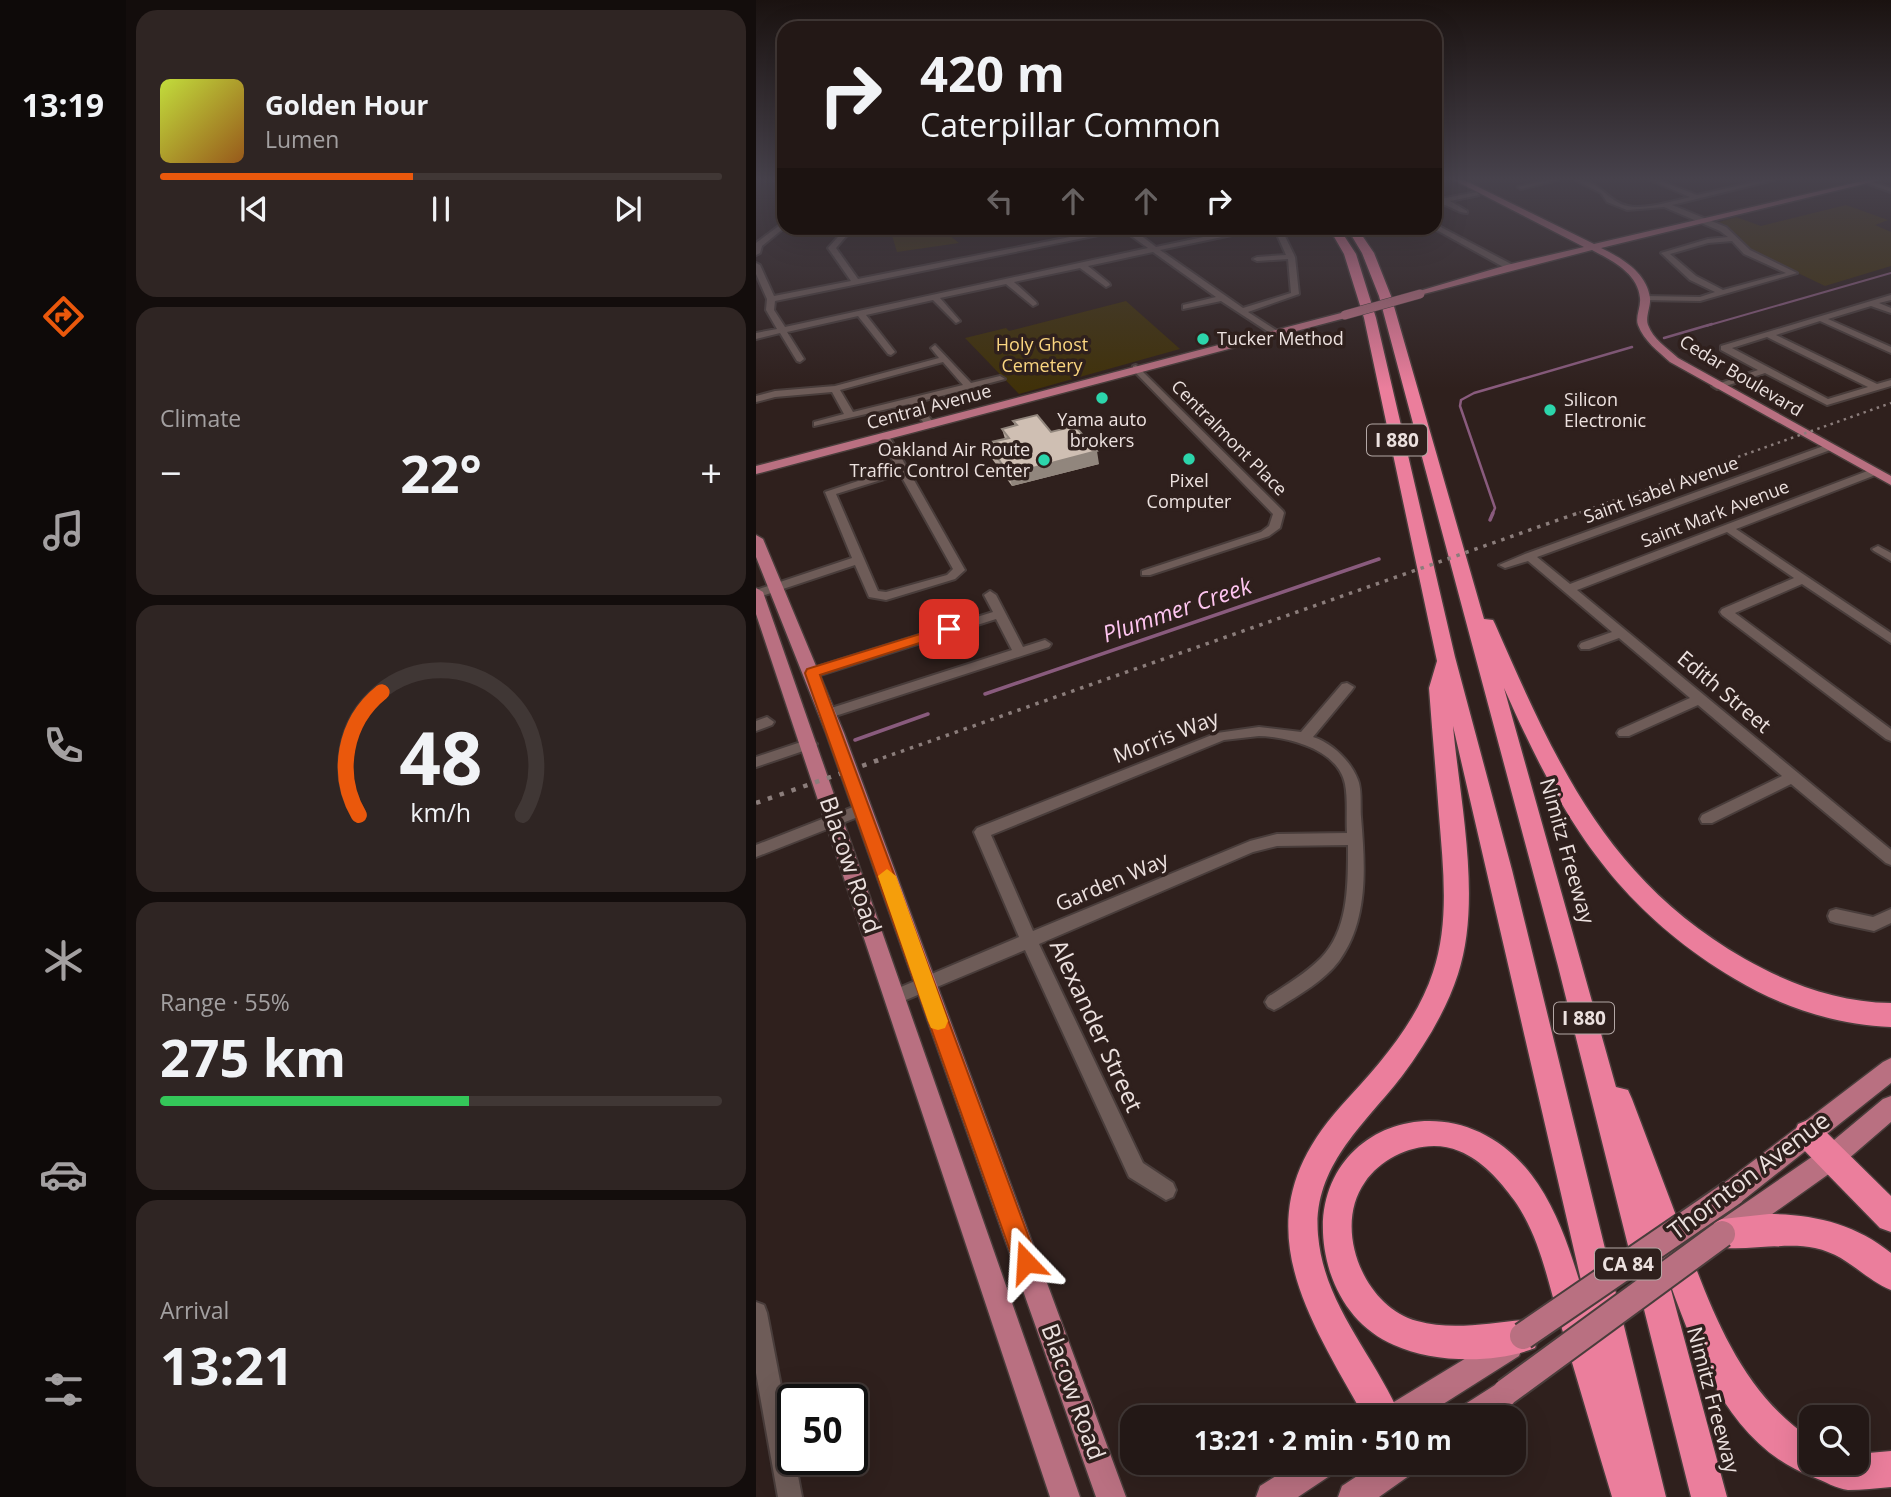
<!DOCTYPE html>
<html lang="en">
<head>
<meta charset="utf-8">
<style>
	:root { --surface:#231816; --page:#2f2523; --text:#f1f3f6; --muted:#a3a0a1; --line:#403735; --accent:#ea580c }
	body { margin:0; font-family:"Open Sans",sans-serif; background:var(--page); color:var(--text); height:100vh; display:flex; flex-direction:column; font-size:26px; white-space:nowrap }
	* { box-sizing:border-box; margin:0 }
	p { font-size:23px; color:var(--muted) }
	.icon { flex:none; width:38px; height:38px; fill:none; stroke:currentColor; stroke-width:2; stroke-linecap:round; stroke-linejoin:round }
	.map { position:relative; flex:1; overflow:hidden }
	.details { display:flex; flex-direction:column; gap:10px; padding:10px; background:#130d0c; width:630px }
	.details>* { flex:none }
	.banner { position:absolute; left:21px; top:21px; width:665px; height:214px; border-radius:21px; box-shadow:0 7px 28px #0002,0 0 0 2px var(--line); background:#231816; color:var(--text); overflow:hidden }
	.fabs { position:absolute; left:1043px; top:1405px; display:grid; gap:14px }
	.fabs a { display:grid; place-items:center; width:70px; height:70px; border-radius:14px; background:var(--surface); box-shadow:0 7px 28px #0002,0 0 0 2px var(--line); font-size:35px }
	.speed { position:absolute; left:21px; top:1384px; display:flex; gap:14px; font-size:35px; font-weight:700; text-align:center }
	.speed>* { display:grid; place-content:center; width:91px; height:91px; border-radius:50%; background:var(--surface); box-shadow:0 7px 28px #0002,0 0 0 2px var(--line); line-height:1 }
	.speed .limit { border:4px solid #111; border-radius:10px; background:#fff; color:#111 }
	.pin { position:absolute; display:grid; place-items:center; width:60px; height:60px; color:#fff; margin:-30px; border-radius:14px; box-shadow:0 4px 10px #0006 }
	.me { position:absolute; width:77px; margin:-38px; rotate:340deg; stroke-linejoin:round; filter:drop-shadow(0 0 5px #0008) }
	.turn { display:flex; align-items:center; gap:24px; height:147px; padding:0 28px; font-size:32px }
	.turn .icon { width:91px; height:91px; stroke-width:2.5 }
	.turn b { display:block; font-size:49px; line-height:60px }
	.lanes { display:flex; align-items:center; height:66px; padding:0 28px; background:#0003; justify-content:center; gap:35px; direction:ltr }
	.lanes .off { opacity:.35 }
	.big { font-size:52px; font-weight:700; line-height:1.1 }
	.details .tile { flex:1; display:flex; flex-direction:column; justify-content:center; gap:10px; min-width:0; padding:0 24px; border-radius:21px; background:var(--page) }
	.details .dial { align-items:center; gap:0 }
	.dial svg { height:182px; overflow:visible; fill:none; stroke:var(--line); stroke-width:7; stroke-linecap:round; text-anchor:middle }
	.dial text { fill:var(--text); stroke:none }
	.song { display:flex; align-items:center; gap:21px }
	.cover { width:84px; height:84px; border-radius:10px; background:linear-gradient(135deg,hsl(70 70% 55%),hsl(30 70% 35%)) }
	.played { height:7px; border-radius:4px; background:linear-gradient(90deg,var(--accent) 45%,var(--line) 45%) }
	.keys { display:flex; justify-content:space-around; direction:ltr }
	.heat { display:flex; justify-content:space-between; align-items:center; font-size:38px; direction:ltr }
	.charge { height:10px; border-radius:5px; background:linear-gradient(90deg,#34c759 55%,var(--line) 0) }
	.trip { position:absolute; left:364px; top:1405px; width:406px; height:70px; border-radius:21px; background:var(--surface); box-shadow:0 7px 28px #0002,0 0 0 2px var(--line); font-weight:700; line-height:70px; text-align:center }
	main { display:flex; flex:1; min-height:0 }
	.dock { display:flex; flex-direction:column; width:126px; justify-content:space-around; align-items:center; background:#0e0a09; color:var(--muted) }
	.dock .icon { width:49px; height:49px }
	.dock .current { color:var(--accent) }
	.dock b { font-size:32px; color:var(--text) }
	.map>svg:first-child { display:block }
</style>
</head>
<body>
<main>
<nav class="dock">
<b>13:19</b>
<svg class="icon current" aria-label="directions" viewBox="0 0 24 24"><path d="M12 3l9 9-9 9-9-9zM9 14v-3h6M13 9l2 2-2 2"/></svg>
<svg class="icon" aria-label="music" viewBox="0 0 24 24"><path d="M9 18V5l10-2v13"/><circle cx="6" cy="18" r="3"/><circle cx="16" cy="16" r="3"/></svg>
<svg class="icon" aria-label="phone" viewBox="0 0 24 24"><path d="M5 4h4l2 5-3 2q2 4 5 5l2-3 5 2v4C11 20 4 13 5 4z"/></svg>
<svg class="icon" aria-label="climate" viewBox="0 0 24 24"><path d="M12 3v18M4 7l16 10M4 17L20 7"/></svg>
<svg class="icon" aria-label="car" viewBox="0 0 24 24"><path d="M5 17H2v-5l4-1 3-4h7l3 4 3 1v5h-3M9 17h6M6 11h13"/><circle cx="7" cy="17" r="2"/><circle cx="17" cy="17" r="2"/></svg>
<svg class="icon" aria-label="filters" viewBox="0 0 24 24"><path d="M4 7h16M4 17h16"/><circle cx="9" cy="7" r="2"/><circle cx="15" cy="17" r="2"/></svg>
</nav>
<section class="details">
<div class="tile">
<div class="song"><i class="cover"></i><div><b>Golden Hour</b><p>Lumen</p></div></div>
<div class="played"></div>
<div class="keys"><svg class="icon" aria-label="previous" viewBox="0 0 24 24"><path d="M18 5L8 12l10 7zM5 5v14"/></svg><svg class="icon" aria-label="pause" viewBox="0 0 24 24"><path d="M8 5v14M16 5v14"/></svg><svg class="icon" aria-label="next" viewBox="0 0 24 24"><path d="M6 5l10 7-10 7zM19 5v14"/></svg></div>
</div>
<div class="tile"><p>Climate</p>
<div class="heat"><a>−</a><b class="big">22°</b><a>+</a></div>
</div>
<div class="tile dial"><svg viewBox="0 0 100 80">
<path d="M14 69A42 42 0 1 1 86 69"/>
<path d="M14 69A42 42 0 0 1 24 15" stroke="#ea580c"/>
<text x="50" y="56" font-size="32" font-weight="700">48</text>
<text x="50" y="72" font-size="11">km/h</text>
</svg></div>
<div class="tile"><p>Range · 55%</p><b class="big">275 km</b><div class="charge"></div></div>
<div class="tile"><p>Arrival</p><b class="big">13:21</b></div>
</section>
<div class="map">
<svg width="1135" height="1497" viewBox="0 0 1135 1497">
	<rect width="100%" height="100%" fill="#2f201d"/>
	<g fill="#403109">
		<path d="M1090,205L1132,220L1119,225L1135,232V266L1069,286L992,249L983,236L960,223L980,217L1005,226Z"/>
		<path d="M161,230L190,233L203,243L141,252L135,232Z"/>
		<path d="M370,301L424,349L263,394L209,338L250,328L253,331Z"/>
	</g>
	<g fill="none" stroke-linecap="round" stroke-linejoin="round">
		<path stroke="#895b7d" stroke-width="2" d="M950,326L1135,273"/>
		<g stroke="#895b7d" stroke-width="2.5">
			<path d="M908,338L956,324"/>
			<path d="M736,515L739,508L704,406L705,400L718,393L876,347"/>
		</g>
		<g stroke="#895b7d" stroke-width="3.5">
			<path d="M734,520L737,513"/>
			<path d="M229,694L623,559"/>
			<path d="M99,740L172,714"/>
		</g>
		<defs>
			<g id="minor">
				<path d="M19,180H25L28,184V191Z"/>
				<path d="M791,180H802L765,189L762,187Z"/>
				<path d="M819,180C843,178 851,202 872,206C888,210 917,201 934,197L894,180H902L941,195L1008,180H1018L916,205L970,227L994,250L1041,273L944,301L886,300L885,298L889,296L944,297L959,292L934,280L905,253L952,239L972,237L964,231L908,207L871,210L851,202L845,193ZM976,241L988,254L1030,273L967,290L940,276L914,254L952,243Z"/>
				<path d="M1102,180H1110L1135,188V192Z"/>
				<path d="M721,192L723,195L694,201L711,211V213C699,213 692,202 679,204V200L684,199Z"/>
				<path d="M28,222V228L6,246L4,253L0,255V243Z"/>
				<path d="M679,224L757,265L758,267L751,269L677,228H679Z"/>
				<path d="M90,228H97L80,248L102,279L359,228H375L400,247L490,228H525L539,257L543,294L492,312L520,330L521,332L517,335L465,301L427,309V305L460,297L397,252L332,266L353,283L354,285L350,287L324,268L258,282L280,302L281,304L277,306L250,284L184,298L204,321L200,323L177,300L110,315L139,352L135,355L132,354L102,316L31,332L48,359L44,362L41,361L24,333L0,339V333L21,329L10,310L11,299L0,274V263L4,265L18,296L95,281L72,248ZM367,230L392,248L29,327L18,310L19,301ZM519,230L530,255L501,257L497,259L501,261L532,259L535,293L487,308L404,250L490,232Z"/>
				<path d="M1135,295V300L1123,303L1135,308V313L1115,306L1072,319L1135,347V353L1064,321L1020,335L1121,384L1135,380V386L1071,405L1009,373L961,389L956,386L1002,370L965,350V346ZM1011,337L1112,387L1072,399L976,348Z"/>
				<path d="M179,345L215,383L244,376L249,379L162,402L179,425L177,427H171L153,404L58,426V422L88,414L76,392L19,397L0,402V396L19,391L79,386L183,358L175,348ZM187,362L207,385L97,412L84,390Z"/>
				<path d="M380,365L527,511L528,513L524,528L513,536L394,575H386V571L505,532L513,526L517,514L377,370V366Z"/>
				<path d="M128,433L133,436L209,570L199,579L130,600L113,597L99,565L0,598V590L96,558L69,492L141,468L123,436ZM144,474L197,569L191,575L130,592L122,591L80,494Z"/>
				<path d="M1073,444L1078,447L1077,449L781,557L814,584L1114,470H1122V474L980,529L1135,633V643L1046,584L979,613L1135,729V741L1130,739L966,615L964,612L966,609L1038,578L971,532L821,590L1135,850V865L1130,863L1035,784L956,823H946L944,819L946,815L1026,776L942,705L873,736H863L861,733L863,730L934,698L863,638L833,649H825L823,646L825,643L856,632L772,561L749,568L743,565L769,554Z"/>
				<path d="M1122,546L1135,553V561L1118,551L1116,549Z"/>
				<path d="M234,591L240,595L267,647L289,640L295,644L293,647L76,717H66L64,714L66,711L256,650L240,619L61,676L56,677L50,673L51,670L237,612L228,595Z"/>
				<path d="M591,683L598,687L596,690L557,737C576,743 595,761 602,780C606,790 604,806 605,817C609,865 613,920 583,961C568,981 544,994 524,1007L518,1010L512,1007L509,1002L512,997C530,985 549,974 565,958C593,929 592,883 592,845L521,846L497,852L283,944L387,1163L417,1183L420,1190L417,1197L410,1200L373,1177L269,950L145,1002L139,1005L133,1002L130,997L133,992L263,937L218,832L221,828L461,733L503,727L545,732L586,684ZM503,736C532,737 582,749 589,784C592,799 590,817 591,833L521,834L494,841L277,931L235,835L468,740Z"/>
				<path d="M11,717L18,722L16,725L0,731V721Z"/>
				<path d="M54,739L61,744L59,747L0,767V757Z"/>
				<path d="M107,803L112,805L114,809L112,813L0,857V845Z"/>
				<path d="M1080,909L1117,917L1135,909V923L1118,931L1080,923L1074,921L1072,916L1074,911Z"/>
				<path d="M0,1302L8,1305L11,1313L37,1449V1460H39L46,1497H22L0,1373Z"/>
			</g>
			<g id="major">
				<path d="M698,180H708L838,244L1111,180H1124L845,248C866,258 891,273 894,298C895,306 889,317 892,325C897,339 911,348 922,358L1135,476V485L914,362C902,351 888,341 882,325C879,317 885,307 884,298C882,273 855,260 836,250L660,296V292L751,265L828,247Z"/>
				<path d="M589,312L594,315L593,317L0,474V466Z"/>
				<path d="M0,535L7,539L88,733L370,1497H340L70,733L0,557Z"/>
				<path d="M0,588L7,592L324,1497H294L0,614Z"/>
				<path d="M1135,1058V1083L985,1202L976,1205L967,1202L964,1193L967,1184L1127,1062Z"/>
				<path d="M1135,1096V1122L1084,1166L981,1239L972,1243L963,1239L959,1230L963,1221L1066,1150L1127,1099Z"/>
				<path d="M753,1332L763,1336L767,1346L763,1356L665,1418H624L628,1408Z"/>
				<path d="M750,1378L760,1382L764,1392C752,1420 725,1418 699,1418L703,1408Z"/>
				<path d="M541,1463H583L578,1473L542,1497H500L504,1486Z"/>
				<path d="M621,1463H662L657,1473L623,1497H582L586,1486Z"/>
			</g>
			<g id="highway">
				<path d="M573,228H583L600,254L620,318L699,657L756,870L910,1497H856C838,1438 821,1378 803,1319C791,1278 783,1235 758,1200C744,1181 726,1160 703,1151C671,1137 628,1154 609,1182C576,1228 608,1307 661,1321C696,1331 732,1323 767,1320L779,1324L783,1336L779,1348C739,1364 677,1363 638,1345C606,1331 585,1305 574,1272C530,1129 702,1063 782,1184C806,1220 817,1261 830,1302L697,726C704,802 726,901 702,974C690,1011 669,1045 646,1076C608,1125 556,1167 562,1235C568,1306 619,1355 645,1418H609C547,1308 485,1217 585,1106C621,1067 660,1024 677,972C694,921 687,867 683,815C680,772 676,730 673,688L681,661L608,318L588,254Z"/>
				<path d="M591,228H601L618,253L635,296L728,619L737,620L739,624C800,763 851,880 989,959C1035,985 1082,1002 1135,1003V1027C1080,1025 1026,1007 979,979C857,906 804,815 748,688L860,1087L872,1090L876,1099C893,1144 910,1189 927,1234C956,1311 984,1391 1055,1439V1463H1101V1454L1135,1451V1487C1121,1488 1106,1490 1092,1490C1081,1489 1068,1481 1057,1477C974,1447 938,1351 911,1275L971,1497H935L802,966L623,296L606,253Z"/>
				<path d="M1052,1120L1062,1124L1135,1196V1232L1124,1228L1042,1144L1038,1134L1042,1124Z"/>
				<path d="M1013,1214C1057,1214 1100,1224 1135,1253V1290C1106,1278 1092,1255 1059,1248C1027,1241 978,1254 955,1245L951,1234L955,1223L966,1219Z"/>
			</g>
		</defs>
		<use href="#minor" stroke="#493d3b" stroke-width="4"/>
		<use href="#major" stroke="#493d3b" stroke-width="3"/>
		<use href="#highway" stroke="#493d3b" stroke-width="3"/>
		<use href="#minor" fill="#6e5c58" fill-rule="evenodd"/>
		<use href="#major" fill="#b97081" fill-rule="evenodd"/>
		<use href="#highway" fill="#eb7e9c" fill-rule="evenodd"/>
		<path stroke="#8b7d7b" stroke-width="2.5" stroke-dasharray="2.5 4.5" stroke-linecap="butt" d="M817,515L1135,403"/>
		<path stroke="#8b7d7b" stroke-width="3.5" stroke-dasharray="3.5 6" stroke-linecap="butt" d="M118,761L822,513"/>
		<path stroke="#8b7d7b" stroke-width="4.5" stroke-dasharray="4.5 8" stroke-linecap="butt" d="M0,803L123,760"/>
		<defs>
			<path id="major-bridge-far1" d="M589,315L664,294"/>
			<g id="major-bridge">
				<path d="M767,1336L976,1193"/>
				<path d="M750,1392L966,1234"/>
			</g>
		</defs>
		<use href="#major-bridge-far1" stroke="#493d3b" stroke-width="10" stroke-linecap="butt"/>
		<use href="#major-bridge" stroke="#493d3b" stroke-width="30" stroke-linecap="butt"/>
		<use href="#major-bridge-far1" stroke="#b97081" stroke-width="9"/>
		<use href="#major-bridge" stroke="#b97081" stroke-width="26"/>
	</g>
	<path fill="#b2a49a" d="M257,421L295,432L343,464L256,486L234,456L231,443L249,439L246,429L259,426Z"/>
	<path fill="#91867d" d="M341,451L343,464L256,486L253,474Z"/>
	<path fill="#cfbfb3" stroke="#91867d" stroke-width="2" d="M281,415L295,432L319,426L341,451L253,474L231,443L253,438L246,429L261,425L257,421Z"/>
	<linearGradient id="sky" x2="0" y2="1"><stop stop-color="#1a1210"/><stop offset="0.46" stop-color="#47424c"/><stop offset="1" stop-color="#47424c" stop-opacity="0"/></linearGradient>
	<rect width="1135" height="389" fill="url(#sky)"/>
	<path fill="#ea580c" stroke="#983908" stroke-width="2" d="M193,625L200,629L198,632L64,675L282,1262L278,1270L270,1274L261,1270L258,1262L49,673L51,669Z"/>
	<path fill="#f59e0b" d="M131,869L140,876L192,1021L189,1028L182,1030L175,1028L172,1021L122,876Z"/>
	<g fill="#2cd5ab" stroke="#2f201d" stroke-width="2.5">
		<circle cx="447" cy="339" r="7"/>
		<circle cx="346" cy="398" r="7"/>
		<circle cx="794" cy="410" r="7"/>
		<circle cx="433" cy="459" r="7"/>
		<circle cx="288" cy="460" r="7"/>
	</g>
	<g text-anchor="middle" stroke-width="7" stroke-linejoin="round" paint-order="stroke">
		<g font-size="18" fill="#ece1df" stroke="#2f201d" text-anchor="start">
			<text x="461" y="345">Tucker Method</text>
			<text x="808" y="406">Silicon<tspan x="808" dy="21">Electronic</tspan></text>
			<text x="346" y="426" text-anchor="middle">Yama auto<tspan x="346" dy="21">brokers</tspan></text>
			<text x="274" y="456" text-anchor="end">Oakland Air Route<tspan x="274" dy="21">Traffic Control Center</tspan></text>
			<text x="433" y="487" text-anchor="middle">Pixel<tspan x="433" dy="21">Computer</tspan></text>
		</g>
		<g font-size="18" fill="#fad580" stroke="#2f201d">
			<text x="286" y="351">Holy Ghost<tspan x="286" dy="21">Cemetery</tspan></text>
		</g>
		<g font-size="18" fill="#ece1df" stroke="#2f201d">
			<text transform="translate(985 376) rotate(31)" y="6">Cedar Boulevard</text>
			<text transform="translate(173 407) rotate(-15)" y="6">Central Avenue</text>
			<text transform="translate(473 438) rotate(45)" y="6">Centralmont Place</text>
			<text transform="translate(905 490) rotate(-20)" y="6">Saint Isabel Avenue</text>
			<text transform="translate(959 514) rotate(-21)" y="6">Saint Mark Avenue</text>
		</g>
		<g fill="#2f201d" stroke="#b3a7a5" stroke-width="2">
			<rect x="611" y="424.5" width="60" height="31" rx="5"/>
			<rect x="798" y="1002.5" width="60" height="31" rx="5"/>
			<rect x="839" y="1248.5" width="66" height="31" rx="5"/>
		</g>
		<g font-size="19" font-weight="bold" fill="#ece1df">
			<text x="641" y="447">I 880</text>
			<text x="828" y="1025">I 880</text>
			<text x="872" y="1271">CA 84</text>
		</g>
		<g font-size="21" fill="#ece1df" stroke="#2f201d">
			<text transform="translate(968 692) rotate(40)" y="7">Edith Street</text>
			<text transform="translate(410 737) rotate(-21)" y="7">Morris Way</text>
			<text transform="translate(811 851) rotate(74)" y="7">Nimitz Freeway</text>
			<text transform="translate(356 882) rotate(-23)" y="7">Garden Way</text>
			<text transform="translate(957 1400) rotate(75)" y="7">Nimitz Freeway</text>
		</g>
		<g font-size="23" font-style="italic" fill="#fec5f0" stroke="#2f201d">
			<text transform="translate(421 610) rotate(-19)" y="8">Plummer Creek</text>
		</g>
		<g font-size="24" fill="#ece1df" stroke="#2f201d">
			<text transform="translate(94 865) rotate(71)" y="8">Blacow Road</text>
			<text transform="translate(340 1026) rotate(65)" y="8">Alexander Street</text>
			<text transform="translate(993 1176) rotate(-37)" y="8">Thornton Avenue</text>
			<text transform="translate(317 1392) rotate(70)" y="8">Blacow Road</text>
		</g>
	</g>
</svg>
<div class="fabs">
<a><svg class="icon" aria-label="search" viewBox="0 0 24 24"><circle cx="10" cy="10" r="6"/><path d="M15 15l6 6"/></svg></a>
</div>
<div class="speed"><div class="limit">50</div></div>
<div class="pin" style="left:193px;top:629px;background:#d93025"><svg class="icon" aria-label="arrive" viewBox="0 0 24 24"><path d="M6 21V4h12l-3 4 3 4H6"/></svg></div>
<svg class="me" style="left:270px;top:1262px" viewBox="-20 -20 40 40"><path d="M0-17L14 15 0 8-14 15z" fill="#ea580c" stroke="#fff" stroke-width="4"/></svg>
<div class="trip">13:21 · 2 min · 510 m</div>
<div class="banner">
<div class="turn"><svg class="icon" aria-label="right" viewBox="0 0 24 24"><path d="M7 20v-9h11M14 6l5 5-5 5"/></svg><div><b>420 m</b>Caterpillar Common</div></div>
<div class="lanes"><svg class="icon off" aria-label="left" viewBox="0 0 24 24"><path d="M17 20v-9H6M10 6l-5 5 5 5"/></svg><svg class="icon off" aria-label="ahead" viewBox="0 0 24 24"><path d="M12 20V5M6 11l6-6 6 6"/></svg><svg class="icon off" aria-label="ahead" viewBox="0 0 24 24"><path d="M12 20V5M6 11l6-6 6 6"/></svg><svg class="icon" aria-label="right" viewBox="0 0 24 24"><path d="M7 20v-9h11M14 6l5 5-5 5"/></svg></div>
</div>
</div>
</main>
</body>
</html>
